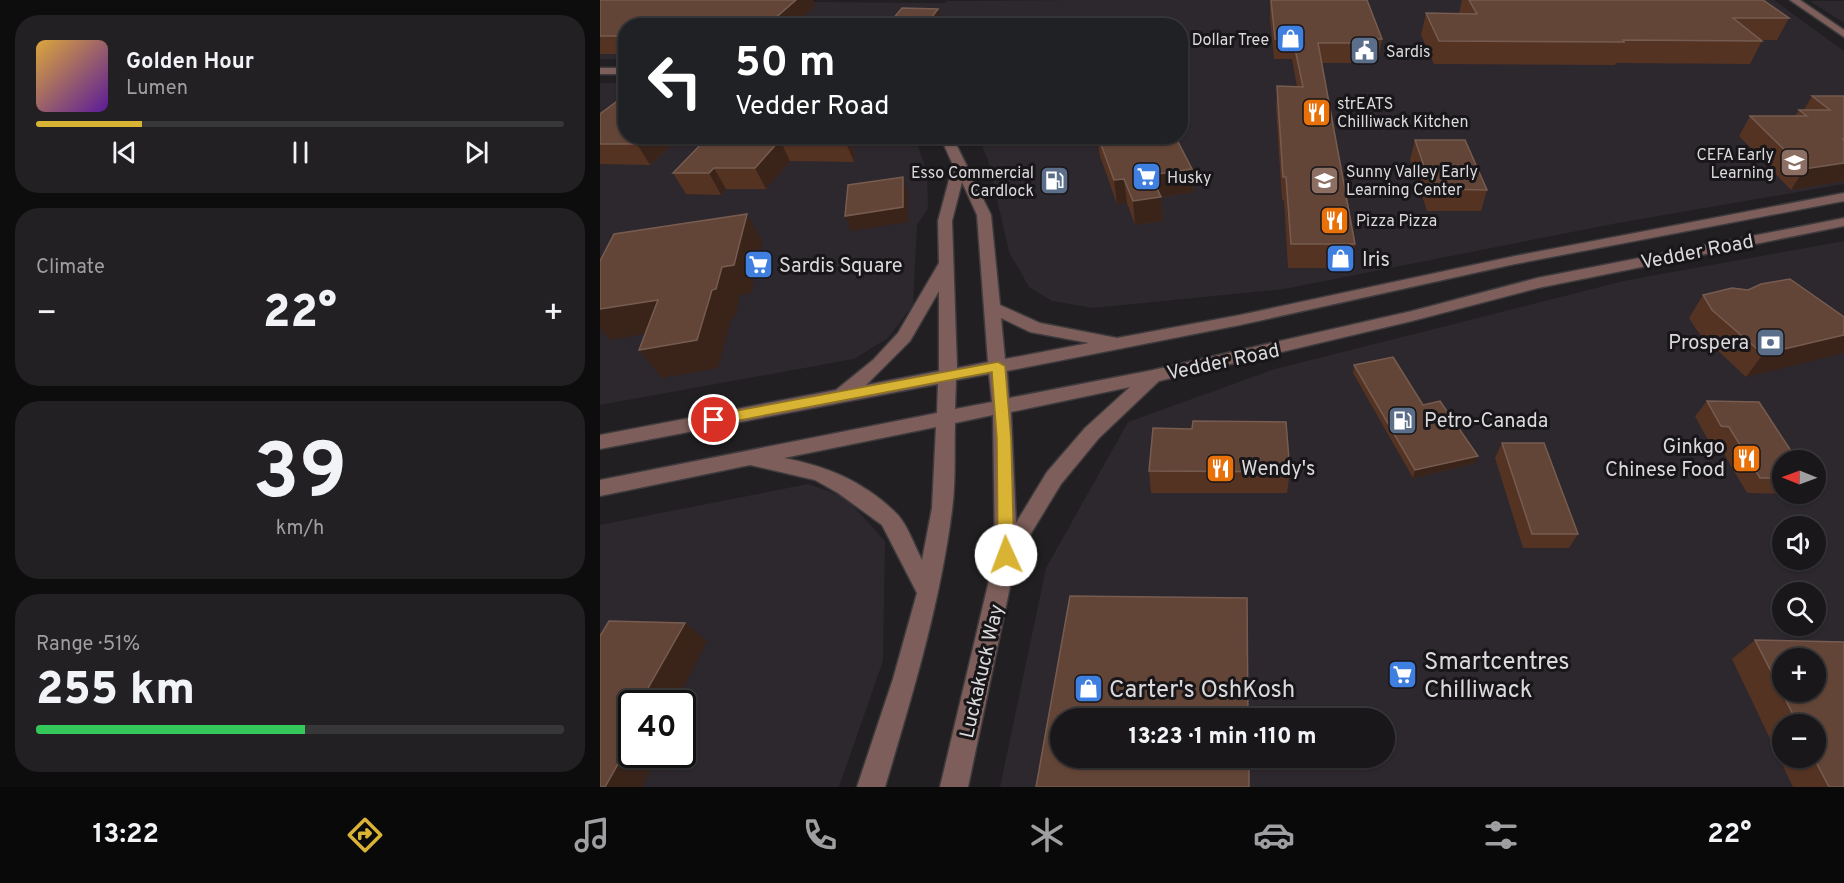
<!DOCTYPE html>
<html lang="en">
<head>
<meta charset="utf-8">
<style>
	:root { --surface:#191719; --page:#222022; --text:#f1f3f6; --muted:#9f9fa2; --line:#373638; --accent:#d9b334 }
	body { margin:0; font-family:Overpass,sans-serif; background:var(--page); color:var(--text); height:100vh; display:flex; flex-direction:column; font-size:22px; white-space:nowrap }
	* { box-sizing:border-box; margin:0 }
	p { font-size:20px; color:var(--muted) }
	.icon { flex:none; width:33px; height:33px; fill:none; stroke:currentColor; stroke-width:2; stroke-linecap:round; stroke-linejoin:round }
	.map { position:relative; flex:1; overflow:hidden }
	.panel { display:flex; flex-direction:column; gap:15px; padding:15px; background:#0e0d0e; width:600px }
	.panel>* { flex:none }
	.top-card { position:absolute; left:18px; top:18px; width:570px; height:126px; border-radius:24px; box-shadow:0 2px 4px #0004,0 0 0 2px var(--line); background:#202124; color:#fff; overflow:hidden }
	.needle { width:39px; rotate:271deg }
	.fabs { position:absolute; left:1172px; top:450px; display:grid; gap:12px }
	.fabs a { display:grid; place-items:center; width:54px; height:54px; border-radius:50%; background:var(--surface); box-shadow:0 2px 4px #0004,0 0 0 2px var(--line); font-size:30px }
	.speed { position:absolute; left:18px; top:690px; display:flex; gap:12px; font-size:30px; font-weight:700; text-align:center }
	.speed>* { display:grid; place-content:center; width:78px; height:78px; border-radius:50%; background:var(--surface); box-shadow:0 2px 4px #0004,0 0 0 2px var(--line); line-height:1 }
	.speed .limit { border:3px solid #111; border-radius:9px; background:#fff; color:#111 }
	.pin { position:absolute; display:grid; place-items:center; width:51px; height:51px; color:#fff; margin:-26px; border:3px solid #fff; border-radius:50%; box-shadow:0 2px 6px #0007 }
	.me { position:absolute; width:66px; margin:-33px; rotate:358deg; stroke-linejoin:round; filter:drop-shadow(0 0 4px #0008) }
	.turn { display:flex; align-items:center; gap:21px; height:126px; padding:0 18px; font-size:27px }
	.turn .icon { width:78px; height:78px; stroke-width:2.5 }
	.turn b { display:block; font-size:42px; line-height:51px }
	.big { font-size:45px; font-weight:800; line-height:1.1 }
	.panel .tile { flex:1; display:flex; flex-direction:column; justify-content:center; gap:9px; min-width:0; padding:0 21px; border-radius:24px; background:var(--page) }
	.panel .dial { align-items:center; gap:0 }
	.dial b { font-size:78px; line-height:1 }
	.song { display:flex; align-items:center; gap:18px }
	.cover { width:72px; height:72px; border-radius:9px; background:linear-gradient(135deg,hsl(40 70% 55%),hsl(270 70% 35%)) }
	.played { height:6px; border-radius:3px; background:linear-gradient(90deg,var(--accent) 20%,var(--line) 20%) }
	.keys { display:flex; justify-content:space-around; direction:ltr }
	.heat { display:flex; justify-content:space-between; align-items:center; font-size:33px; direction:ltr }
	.charge { height:9px; border-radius:4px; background:linear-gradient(90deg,#34c759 51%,var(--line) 0) }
	.trip { position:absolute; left:450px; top:708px; width:345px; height:60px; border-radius:30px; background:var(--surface); box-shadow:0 2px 4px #0004,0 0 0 2px var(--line); font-weight:800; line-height:60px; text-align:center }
	.menu { display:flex; height:96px; justify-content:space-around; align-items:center; background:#0a090a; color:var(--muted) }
	.menu .icon { width:42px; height:42px }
	.menu .current { color:var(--accent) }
	.menu b { font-size:27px; color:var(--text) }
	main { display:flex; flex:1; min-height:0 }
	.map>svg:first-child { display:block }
</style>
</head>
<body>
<main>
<section class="panel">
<div class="tile">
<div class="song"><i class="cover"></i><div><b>Golden Hour</b><p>Lumen</p></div></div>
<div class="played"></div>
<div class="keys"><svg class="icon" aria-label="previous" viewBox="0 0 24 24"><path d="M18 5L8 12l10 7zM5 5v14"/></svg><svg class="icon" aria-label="pause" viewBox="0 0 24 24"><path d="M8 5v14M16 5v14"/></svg><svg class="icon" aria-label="next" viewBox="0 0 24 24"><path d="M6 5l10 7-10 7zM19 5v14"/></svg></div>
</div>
<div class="tile"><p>Climate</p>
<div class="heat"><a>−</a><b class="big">22°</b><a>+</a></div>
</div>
<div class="tile dial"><b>39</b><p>km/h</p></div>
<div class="tile"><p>Range · 51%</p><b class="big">255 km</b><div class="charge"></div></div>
</section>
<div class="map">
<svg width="1244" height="787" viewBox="0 0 1244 787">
	<rect width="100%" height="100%" fill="#211f21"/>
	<g fill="#2d272e" fill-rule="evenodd">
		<path d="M0,0L345,3L347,1L467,0H1174L1244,51V184L1018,223L684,289L493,308L452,301L429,287L409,252L388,160L378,137L580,136V26H26L25,59H0Z"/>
		<path d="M1210,1H1244V23Z"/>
		<path d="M0,83H25L26,136H310L317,144L327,171L328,208L317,225L313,305L288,338L254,359L0,405Z"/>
		<path d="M1244,241V787H400L446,568L528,422L675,369L1028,280ZM1182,460H1215V494H1182ZM1182,526H1215V560H1182ZM1182,592H1215V626H1182ZM1182,658H1215V692H1182ZM460,718H784V758H460ZM1182,724H1215V758H1182Z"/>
		<path d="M208,484L245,497L285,541L283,661L239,787H0V525ZM32,704H82V754H32Z"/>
	</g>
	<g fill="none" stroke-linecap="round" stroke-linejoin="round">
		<defs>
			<g id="secondary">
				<path d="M1190,0H1200L1244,30V37Z"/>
				<rect x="0" y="68" width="26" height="6"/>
				<path d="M340,136H352L391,215L400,305L440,323L517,338L640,315L915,256L1244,193V201L915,264L640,325L407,371L409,398L553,370L812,311L937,278L1244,218V226L938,288L812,321L559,381L499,438L461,484L416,558L368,787H340L395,555L393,415L355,423C354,452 356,482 352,510C340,605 312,696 285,787H257L293,679L317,593L282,525L238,493L215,480L150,465L0,496V480L337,413L338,384L0,449V435L236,390L273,360L298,333L339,263L338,221L353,165ZM362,182L377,215L388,362L357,368L352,221ZM339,291V371L266,385L310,341ZM401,318L430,332L489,343L405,359ZM389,374L392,402L355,409L356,380ZM530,387L485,428L447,472L416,523L411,412ZM336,427L332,508L322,560C314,545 307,523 295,512C263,481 226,466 184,458Z"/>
			</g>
		</defs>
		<use href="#secondary" stroke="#3d3b3d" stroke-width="3"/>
		<use href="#secondary" fill="#7d5e5a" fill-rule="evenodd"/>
	</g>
	<g fill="#553323" fill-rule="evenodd">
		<path d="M0,0H213L215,6L193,26H26V54H0Z"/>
		<path d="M670,0L782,39L778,59H752L751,63H722L755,244L751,268H688L684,200H682L676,108L677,86L697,87L692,59H674L670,19Z"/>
		<path d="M862,0H869L1189,18L1177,40H1161L1162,41L1150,64L1016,63L1015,65L834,64L821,35L826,13H859Z"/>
		<path d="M1212,96H1244V181L1191,190L1139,136L1150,116H1195L1199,110H1204Z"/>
		<path d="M81,136L50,165L0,164V144Z"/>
		<path d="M109,136H247L255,155L254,162L190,161L166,189H126L121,195L86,194L73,173Z"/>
		<path d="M497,136H568L592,169L593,192L561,197L563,221L535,225L527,203L517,204L500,156Z"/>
		<path d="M815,140L887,190L881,211H827L810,160Z"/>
		<path d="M1148,290L1244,317L1146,377L1098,332L1089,318L1103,295Z"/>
		<path d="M754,365L823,405L875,463L813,478L753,373Z"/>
		<path d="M1107,401L1182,460V494H1195L1147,493L1117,442H1109L1095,416Z"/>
		<path d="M592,429L690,472L687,493H551L549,471Z"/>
		<path d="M902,443L978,534L969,548H923L895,458Z"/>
		<path d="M1155,640L1244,642V787H1193L1132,659ZM1182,658H1215V692H1182ZM1182,724H1215V758H1182Z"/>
	</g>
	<g fill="#3a241a">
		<path d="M196,0H213L215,6L193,26H166Z"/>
		<path d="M338,9L340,15L332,26H325Z"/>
		<path d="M46,136H81L50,165L37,144Z"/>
		<path d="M246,136H247L255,155L254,162L245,141Z"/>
		<path d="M180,140L190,161L166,189L155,168Z"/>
		<path d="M1244,163V181L1191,190L1204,169Z"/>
		<path d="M114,168L126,189L121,195L109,173Z"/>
		<path d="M592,169L593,192L561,197L563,221L535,225L533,201L551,175Z"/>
		<path d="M303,177L308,192V222L251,231L245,216Z"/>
		<path d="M524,179L527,203L517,204L514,180Z"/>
		<path d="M147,214L162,241L151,293L140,295L135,317L131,318L118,368L62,378L39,350L112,290Z"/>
		<path d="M58,300L79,328L10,340L0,328V305Z"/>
		<path d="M1244,335V353L1146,377L1163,354Z"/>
		<path d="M878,456L875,463L813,478L815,470Z"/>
		<path d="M85,623L107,641L76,702L79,704H51L47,690Z"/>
		<path d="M32,739V754H59L42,787H5Z"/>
	</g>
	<g fill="#634537" stroke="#765c50" stroke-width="1.5" fill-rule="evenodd">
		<path d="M0,0H196L166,26H26V36H0Z"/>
		<path d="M671,0H767L782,39H753L754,43H718L755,244H691L686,177H683L677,86L703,87L693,39H675Z"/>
		<path d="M869,0H1163L1189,18H1133L1162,41L1023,40L1024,42L839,41L826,13L877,14Z"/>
		<path d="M302,8L338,9L325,26H287Z"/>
		<path d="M24,96H26V136H46L37,144H0V114Z"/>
		<path d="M1212,96H1244V139H1242L1244,140V163L1204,169L1150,116H1207L1199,110H1230Z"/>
		<path d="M109,136H246L245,141L180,140L155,168H114L109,173H73Z"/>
		<path d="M498,136H568L569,139L576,138L592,169L551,175L561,197L533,201L524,179L514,180Z"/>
		<path d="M815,140H865L887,190L832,189Z"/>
		<path d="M303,177V207L245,216L248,185Z"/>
		<path d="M147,214L134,265L122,267L116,289L112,290L97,340L39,350L58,300L0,309V261L14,234Z"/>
		<path d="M1190,279L1244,317V335L1163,354L1112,310L1103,295L1132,288L1148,290L1161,284Z"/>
		<path d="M793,357L823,405L840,401L878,456L815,470L754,365Z"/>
		<path d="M1107,401L1159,402L1197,460H1182V478H1160L1129,427L1121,426Z"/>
		<path d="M593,421L686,422L690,472L549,471L553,428L592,429Z"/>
		<path d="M902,443H944L978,534H932Z"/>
		<path d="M470,596L647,598L648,718H460V758H649V787H436Z"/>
		<path d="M9,621L85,623L47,690H58L51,704H32V739L5,787H0V636Z"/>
		<path d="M1155,640L1244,642V787H1229L1214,758L1215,724H1198ZM1182,658H1215V692H1182Z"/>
	</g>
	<path fill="#d9b334" stroke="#8d7422" stroke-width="1.5" d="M398,362L405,366L411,439L414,555L412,560L406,562L400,560L398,555L397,439L392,372L114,425L106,420L114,415Z"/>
	<defs>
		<symbol id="shop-square" viewBox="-11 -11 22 22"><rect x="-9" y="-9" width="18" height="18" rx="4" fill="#3f7fe0" stroke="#181618"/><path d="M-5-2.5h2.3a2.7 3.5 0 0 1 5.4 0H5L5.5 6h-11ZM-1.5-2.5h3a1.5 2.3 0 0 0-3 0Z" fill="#fff"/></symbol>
		<symbol id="civic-square" viewBox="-11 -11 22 22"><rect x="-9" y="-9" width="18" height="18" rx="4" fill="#5c6f8a" stroke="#181618"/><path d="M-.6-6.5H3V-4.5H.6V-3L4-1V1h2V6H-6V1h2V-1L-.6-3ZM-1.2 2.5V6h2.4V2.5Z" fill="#fff"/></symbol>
		<symbol id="restaurant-square" viewBox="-11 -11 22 22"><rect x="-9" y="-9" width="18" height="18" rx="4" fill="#e8710a" stroke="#181618"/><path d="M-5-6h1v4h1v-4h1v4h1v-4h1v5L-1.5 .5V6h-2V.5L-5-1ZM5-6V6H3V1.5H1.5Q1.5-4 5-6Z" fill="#fff"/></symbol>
		<symbol id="school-square" viewBox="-11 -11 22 22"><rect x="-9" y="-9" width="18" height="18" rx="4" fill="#8d6e63" stroke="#181618"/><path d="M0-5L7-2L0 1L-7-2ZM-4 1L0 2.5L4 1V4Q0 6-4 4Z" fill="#fff"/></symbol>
		<symbol id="supermarket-square" viewBox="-11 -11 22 22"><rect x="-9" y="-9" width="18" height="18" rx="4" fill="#3f7fe0" stroke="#181618"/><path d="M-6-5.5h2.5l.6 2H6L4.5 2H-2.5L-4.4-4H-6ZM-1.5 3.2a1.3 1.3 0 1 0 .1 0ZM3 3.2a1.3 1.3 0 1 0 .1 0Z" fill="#fff"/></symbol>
		<symbol id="fuel-square" viewBox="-11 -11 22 22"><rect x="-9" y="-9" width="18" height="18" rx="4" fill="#5c6f8a" stroke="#181618"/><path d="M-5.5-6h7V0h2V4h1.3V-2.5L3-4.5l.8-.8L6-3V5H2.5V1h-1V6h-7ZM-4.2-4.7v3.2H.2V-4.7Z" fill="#fff"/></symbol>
		<symbol id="bank-square" viewBox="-11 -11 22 22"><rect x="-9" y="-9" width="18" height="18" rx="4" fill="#5c6f8a" stroke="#181618"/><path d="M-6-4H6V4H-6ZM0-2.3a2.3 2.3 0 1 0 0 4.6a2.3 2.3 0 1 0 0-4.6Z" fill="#fff"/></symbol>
	</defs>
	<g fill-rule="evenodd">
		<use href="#shop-square" x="674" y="22" width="33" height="33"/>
		<use href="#civic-square" x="748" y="34" width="33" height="33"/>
		<use href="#restaurant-square" x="700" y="96" width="33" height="33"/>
		<use href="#school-square" x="1178" y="146" width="33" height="33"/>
		<use href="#supermarket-square" x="530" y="160" width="33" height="33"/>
		<use href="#school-square" x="708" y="164" width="33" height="33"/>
		<use href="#fuel-square" x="438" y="164" width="33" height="33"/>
		<use href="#restaurant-square" x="718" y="204" width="33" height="33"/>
		<use href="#shop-square" x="724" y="242" width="33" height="33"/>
		<use href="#supermarket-square" x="142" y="248" width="33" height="33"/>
		<use href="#bank-square" x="1154" y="326" width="33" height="33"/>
		<use href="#fuel-square" x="786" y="404" width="33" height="33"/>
		<use href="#restaurant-square" x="1130" y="442" width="33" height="33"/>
		<use href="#restaurant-square" x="604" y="452" width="33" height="33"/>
		<use href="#supermarket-square" x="786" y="658" width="33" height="33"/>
		<use href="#shop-square" x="472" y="672" width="33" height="33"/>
	</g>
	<g text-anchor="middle" stroke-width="6" stroke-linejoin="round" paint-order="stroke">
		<g font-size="16" fill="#dad9db" stroke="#181618" text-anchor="start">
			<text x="669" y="45" text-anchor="end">Dollar Tree</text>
			<text x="786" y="57">Sardis</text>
			<text x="737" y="109">strEATS<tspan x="737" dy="18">Chilliwack Kitchen</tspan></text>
			<text x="1174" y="160" text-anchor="end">CEFA Early<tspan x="1174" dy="18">Learning</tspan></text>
			<text x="746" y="177">Sunny Valley Early<tspan x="746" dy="18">Learning Center</tspan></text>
			<text x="434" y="178" text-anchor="end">Esso Commercial<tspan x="434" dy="18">Cardlock</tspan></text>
			<text x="567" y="183">Husky</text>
			<text x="756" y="226">Pizza Pizza</text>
		</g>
		<g font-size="20" fill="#dad9db" stroke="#181618">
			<text transform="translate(1097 251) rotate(-11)" y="7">Vedder Road</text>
			<text transform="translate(623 361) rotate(-12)" y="7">Vedder Road</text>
			<text transform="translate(381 671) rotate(-77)" y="7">Luckakuck Way</text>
		</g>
		<g font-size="20" fill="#dad9db" stroke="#181618" text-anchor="start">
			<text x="762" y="266">Iris</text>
			<text x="179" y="272">Sardis Square</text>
			<text x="1149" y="349" text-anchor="end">Prospera</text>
			<text x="824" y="427">Petro-Canada</text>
			<text x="1125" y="453" text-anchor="end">Ginkgo<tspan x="1125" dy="23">Chinese Food</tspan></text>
			<text x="641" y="475">Wendy's</text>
		</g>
		<g font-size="24" fill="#dad9db" stroke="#181618" text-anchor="start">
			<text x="824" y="669">Smartcentres<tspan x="824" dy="28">Chilliwack</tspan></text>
			<text x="509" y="697">Carter's OshKosh</text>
		</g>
	</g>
</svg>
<div class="fabs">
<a><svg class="needle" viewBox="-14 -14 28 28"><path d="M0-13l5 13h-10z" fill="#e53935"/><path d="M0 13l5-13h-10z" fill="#9f9fa2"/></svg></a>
<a><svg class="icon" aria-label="sound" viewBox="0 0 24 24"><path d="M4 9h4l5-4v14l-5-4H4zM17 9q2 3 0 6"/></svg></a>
<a><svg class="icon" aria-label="search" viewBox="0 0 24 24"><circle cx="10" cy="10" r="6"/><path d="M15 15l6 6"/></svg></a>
<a>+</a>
<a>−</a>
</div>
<div class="speed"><div class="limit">40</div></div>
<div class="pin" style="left:114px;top:420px;background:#d93025"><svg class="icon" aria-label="arrive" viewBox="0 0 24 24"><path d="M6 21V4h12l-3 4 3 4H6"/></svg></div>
<svg class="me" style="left:406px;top:555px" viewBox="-20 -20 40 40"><circle r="19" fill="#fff"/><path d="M0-13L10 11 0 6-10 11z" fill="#d9b334"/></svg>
<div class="trip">13:23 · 1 min · 110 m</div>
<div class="top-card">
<div class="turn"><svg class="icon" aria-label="left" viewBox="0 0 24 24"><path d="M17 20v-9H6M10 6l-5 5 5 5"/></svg><div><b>50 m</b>Vedder Road</div></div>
</div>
</div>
</main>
<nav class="menu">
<b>13:22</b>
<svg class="icon current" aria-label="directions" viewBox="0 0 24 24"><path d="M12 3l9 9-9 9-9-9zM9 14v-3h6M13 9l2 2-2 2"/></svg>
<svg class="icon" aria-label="music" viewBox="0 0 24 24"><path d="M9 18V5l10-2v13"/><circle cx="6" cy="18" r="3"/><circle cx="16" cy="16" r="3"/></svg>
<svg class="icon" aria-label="phone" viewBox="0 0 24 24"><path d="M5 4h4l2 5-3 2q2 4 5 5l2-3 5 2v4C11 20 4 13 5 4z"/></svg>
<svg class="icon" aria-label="climate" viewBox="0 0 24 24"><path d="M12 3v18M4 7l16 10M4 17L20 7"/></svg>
<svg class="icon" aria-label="car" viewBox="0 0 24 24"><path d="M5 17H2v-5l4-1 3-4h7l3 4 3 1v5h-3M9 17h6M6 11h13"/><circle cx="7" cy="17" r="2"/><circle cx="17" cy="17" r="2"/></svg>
<svg class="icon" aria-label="filters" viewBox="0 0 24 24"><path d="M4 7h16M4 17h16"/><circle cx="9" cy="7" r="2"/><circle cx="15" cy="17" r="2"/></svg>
<b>22°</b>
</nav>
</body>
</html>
